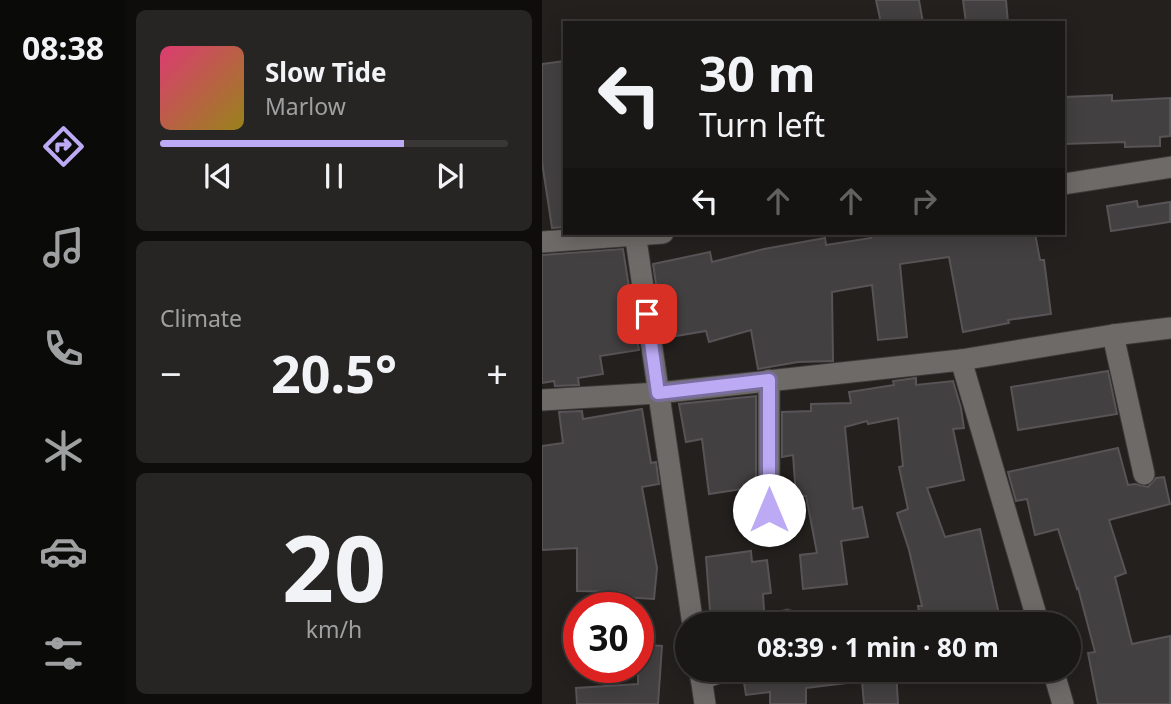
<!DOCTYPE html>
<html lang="en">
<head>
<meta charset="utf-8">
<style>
	:root { --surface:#1a1816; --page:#272523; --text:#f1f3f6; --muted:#9fa0a1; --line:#383735; --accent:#bcaaf5 }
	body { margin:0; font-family:"Noto Sans",sans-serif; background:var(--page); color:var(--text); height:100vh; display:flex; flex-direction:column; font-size:26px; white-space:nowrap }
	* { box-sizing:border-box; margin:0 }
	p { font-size:23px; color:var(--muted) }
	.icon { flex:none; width:38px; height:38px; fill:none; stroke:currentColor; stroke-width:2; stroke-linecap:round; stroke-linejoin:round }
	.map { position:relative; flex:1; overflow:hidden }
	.drawer { display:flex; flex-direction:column; gap:10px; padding:10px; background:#0e0d0c; width:416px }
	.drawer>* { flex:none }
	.banner { position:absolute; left:21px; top:21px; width:502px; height:214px; border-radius:0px; box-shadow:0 4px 18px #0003,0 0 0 2px var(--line); background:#1a1816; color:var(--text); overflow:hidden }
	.speed { position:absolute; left:21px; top:592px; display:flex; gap:14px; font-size:35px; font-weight:700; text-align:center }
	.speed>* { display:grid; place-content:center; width:91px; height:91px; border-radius:50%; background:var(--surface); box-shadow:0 4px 18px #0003,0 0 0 2px var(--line); line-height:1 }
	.speed .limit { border:10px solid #d22; background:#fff; color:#111 }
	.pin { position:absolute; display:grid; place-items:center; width:60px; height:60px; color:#fff; margin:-30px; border-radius:14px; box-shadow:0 4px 10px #0006 }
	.me { position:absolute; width:77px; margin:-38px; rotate:0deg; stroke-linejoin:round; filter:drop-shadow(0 0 5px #0008) }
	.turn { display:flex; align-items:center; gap:24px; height:147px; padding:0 21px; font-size:32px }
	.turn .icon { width:91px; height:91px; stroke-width:2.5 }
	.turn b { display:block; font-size:49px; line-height:60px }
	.lanes { display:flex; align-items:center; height:66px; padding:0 21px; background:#0003; justify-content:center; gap:35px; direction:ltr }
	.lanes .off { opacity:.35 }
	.big { font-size:52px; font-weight:700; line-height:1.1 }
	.drawer .card { flex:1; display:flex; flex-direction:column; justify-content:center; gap:10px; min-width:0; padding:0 24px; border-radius:10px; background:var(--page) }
	.drawer .dial { align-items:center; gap:0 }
	.dial b { font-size:91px; line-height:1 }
	.song { display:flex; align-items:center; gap:21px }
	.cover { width:84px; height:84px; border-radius:10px; background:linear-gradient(135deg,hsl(340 70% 55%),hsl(50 70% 35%)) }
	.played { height:7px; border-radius:4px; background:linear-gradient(90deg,var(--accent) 70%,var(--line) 70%) }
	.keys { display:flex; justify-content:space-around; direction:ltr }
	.heat { display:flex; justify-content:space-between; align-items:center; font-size:38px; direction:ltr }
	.trip { position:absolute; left:133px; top:612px; width:406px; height:70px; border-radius:35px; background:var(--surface); box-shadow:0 4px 18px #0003,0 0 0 2px var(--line); font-weight:700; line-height:70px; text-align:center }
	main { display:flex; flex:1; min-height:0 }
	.dock { display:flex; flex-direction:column; width:126px; justify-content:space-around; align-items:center; background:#0a0a09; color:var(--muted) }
	.dock .icon { width:49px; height:49px }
	.dock .selected { color:var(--accent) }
	.dock b { font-size:32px; color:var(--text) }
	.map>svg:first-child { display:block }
</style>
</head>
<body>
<main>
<nav class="dock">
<b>08:38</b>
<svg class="icon selected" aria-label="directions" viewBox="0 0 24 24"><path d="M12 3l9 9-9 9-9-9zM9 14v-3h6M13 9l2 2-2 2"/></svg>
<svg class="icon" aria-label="music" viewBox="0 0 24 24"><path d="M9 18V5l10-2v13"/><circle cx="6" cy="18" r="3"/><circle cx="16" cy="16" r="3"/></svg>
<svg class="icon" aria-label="phone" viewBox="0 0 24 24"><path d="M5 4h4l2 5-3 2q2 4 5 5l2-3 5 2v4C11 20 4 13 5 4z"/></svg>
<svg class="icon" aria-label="climate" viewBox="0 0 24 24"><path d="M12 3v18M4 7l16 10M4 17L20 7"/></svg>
<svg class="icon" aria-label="car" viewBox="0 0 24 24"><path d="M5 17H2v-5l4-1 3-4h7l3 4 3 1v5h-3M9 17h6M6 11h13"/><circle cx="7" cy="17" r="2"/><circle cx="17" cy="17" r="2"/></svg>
<svg class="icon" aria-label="filters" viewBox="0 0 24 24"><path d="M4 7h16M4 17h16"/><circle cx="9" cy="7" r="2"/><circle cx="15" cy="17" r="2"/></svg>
</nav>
<section class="drawer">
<div class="card">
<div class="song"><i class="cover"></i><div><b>Slow Tide</b><p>Marlow</p></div></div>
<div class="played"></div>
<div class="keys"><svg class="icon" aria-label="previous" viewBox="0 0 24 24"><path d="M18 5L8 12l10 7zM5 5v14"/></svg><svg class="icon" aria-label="pause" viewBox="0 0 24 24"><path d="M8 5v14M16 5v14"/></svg><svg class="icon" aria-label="next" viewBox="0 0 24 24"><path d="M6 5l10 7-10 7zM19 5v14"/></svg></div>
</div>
<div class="card"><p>Climate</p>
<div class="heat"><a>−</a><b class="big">20.5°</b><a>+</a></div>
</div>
<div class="card dial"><b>20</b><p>km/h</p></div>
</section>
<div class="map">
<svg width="629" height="704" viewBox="0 0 629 704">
	<rect width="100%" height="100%" fill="#23201e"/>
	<g fill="#434042" stroke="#575356" stroke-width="2">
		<path d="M334,0H377L381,23H339Z"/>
		<path d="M421,0H464L466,23H424Z"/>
		<path d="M23,61V227L10,228L0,162V64Z"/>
		<path d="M570,95V101L628,98V136L618,137V146L583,147V142L522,144V97Z"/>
		<path d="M595,201L596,207L628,202V222L569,231L565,206Z"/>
		<path d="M329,233H493L498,260H502L509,314L466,320L467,323L421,332L407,257L358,264L365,337L336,340L330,285L290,292L291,361L256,362L216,369L209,330L167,342L164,331L122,338L111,264L168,252L170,262L222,249L283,238L284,245L329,238Z"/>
		<path d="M81,249L97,350L58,356L61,374L36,378L37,385L13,386L12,381L0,383V255Z"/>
		<path d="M566,371L575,414L476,430L469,387Z"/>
		<path d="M374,378V385L411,381L419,408L422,428L411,429L422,480L385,488L403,537L438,529L457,614L379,625L376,606H380L367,550L355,513L366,509L357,467L361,466L356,418L326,424L325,421L303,427L311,509L320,507L326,537L299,541L305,584L261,589L258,555L275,553L264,496H254L251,455L240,457V412L269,411V404L309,403L307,392L352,385L351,381Z"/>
		<path d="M214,396V487L167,494L160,439L144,442L137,404Z"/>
		<path d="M100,409L109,463L114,462L117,484L100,487L115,568L112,599L79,597V592L35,591V548L0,550V446L21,443L17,412L40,411L41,419Z"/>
		<path d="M576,448L586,485L593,484L606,487L614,478L622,477L628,504L567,520L584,573L573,577L590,644L628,636V704H556L546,653L553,652L536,588L535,589L516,529L493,535L485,499L474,501L466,472Z"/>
		<path d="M209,551L210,562L225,560L229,593L221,594L223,625H169L164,557Z"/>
		<path d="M96,644L120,646L116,704H35L34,688L96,684Z"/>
		<path d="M200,670H304V683L264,688V704H228V692L204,695Z"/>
		<path d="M319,670H354L356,704H322Z"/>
	</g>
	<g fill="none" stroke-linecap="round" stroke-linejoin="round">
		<defs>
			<g id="street">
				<path d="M522,184L629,167"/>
				<path d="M93,233L151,625"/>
				<path d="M0,242L121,233"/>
				<path d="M571,335L602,474"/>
				<path d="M419,360L497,625"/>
				<path d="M227,380V536"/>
				<path d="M0,400L116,393L419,360L571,335L629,328"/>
				<path d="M244,625L245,620"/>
				<path d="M158,670L163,704"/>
				<path d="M511,670L521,704"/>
				<path d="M159,679L185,670"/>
			</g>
		</defs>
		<use href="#street" stroke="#3c3a38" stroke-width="23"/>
		<use href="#street" stroke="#6d6a67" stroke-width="21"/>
	</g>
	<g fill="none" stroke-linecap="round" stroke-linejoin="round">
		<defs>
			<path id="route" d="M105,314L116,393L227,380V510"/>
		</defs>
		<use href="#route" stroke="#7a6e9f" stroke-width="18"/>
		<use href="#route" stroke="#bcaaf5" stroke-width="12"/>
	</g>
</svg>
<div class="speed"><div class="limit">30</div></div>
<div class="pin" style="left:105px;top:314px;background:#d93025"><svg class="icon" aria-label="arrive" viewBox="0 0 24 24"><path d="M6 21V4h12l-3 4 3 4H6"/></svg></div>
<svg class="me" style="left:227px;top:510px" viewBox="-20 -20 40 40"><circle r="19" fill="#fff"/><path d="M0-13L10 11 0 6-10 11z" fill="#bcaaf5"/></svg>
<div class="trip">08:39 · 1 min · 80 m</div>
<div class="banner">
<div class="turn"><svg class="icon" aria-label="left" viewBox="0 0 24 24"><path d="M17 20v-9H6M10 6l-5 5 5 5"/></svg><div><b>30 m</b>Turn left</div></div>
<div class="lanes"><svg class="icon" aria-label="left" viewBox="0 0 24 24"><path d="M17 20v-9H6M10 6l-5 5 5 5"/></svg><svg class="icon off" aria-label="ahead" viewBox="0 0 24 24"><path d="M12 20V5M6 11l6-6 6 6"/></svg><svg class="icon off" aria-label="ahead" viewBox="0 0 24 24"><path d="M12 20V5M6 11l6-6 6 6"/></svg><svg class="icon off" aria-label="right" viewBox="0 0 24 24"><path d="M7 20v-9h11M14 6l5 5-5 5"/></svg></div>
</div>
</div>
</main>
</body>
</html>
